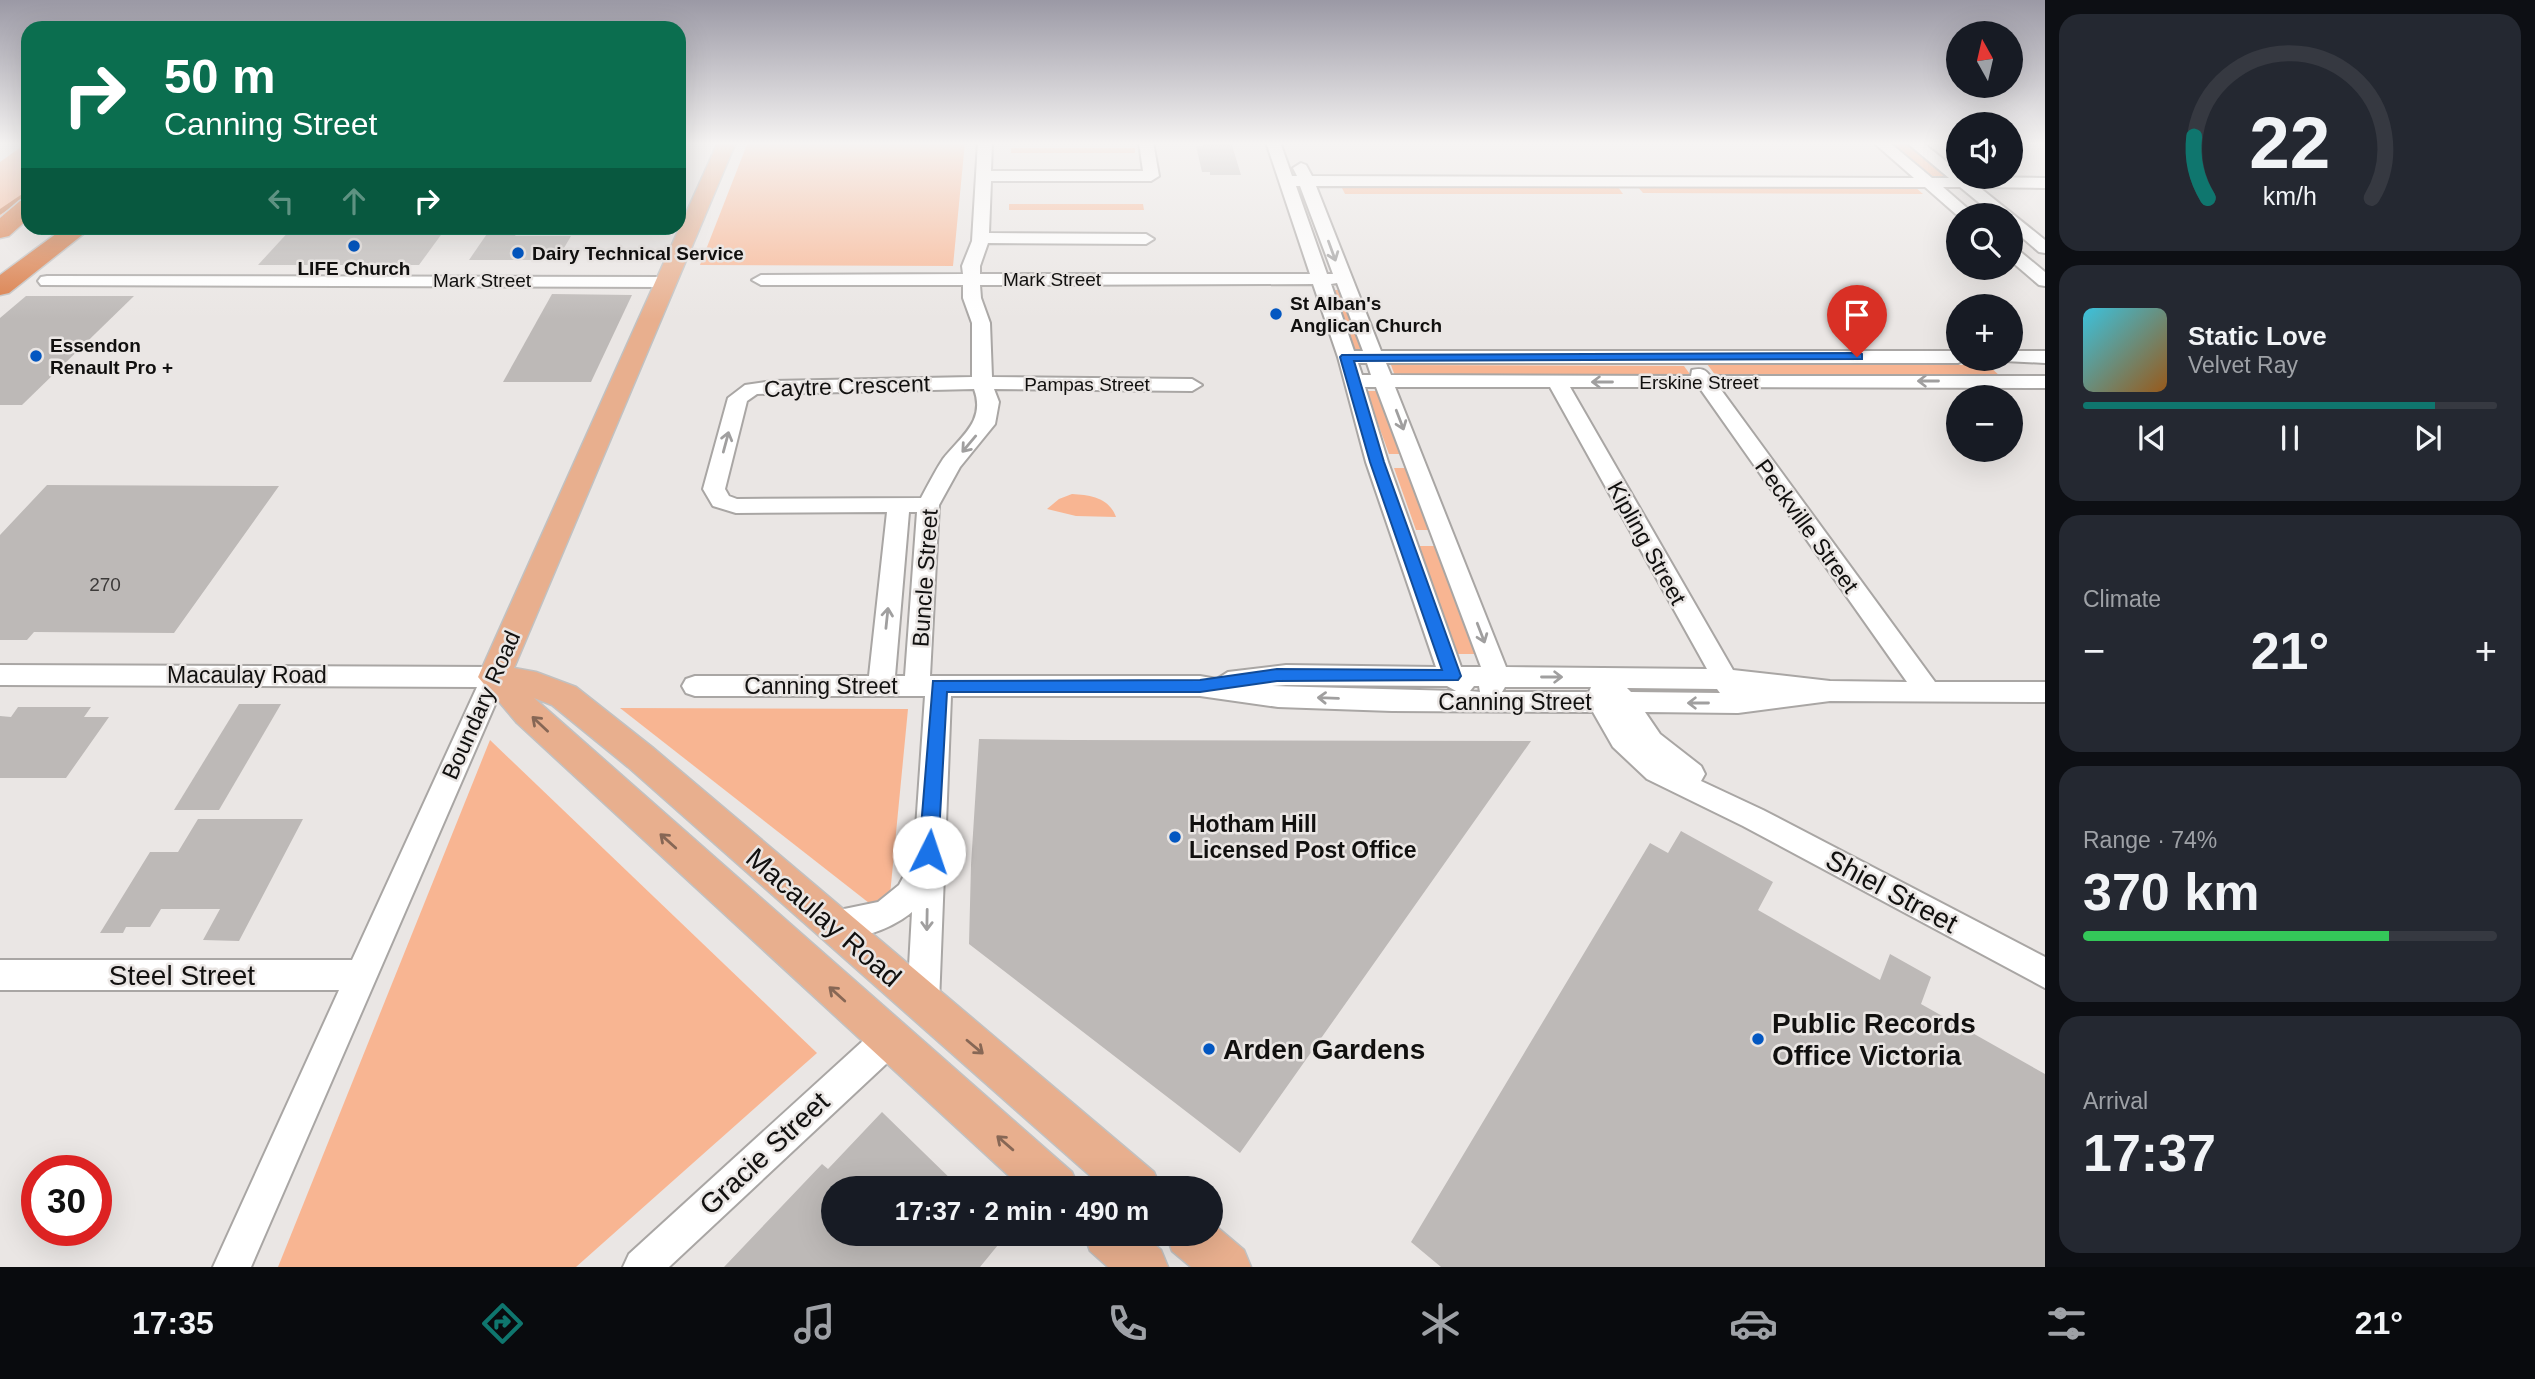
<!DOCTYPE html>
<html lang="en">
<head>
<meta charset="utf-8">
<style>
	:root { --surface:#171b24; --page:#242831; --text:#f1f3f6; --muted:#9ea1a6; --line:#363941; --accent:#0f766e }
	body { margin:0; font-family:Arial,sans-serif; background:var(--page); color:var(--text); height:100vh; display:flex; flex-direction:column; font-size:26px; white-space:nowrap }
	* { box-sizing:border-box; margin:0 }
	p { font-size:23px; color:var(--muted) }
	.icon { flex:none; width:38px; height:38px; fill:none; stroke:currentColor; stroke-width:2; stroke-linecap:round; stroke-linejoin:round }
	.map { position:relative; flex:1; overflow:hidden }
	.side { display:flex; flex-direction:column; gap:14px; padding:14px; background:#0d0f14; width:490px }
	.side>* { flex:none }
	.banner { position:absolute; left:21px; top:21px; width:665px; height:214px; border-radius:21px; box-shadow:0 7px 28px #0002; background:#0b6e4f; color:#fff; overflow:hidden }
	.needle { width:46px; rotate:352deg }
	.fabs { position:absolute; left:1946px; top:21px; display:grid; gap:14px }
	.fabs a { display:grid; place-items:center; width:77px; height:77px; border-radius:50%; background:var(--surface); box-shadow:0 7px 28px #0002; font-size:35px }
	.speed { position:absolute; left:21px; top:1155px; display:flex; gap:14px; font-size:35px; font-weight:700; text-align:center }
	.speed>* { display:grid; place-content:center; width:91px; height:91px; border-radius:50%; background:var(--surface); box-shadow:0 7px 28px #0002; line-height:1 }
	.speed .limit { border:10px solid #d22; background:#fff; color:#111 }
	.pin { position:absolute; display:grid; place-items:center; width:60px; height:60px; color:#fff; margin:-72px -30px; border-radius:50% 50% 50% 0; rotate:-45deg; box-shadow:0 0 7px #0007 }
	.pin .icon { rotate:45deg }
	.me { position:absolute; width:77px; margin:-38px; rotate:4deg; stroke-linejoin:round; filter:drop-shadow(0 0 5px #0008) }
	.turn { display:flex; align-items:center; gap:24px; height:147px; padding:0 28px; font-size:32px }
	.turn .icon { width:91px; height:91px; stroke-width:2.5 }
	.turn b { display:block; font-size:49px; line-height:60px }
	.lanes { display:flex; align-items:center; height:66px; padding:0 28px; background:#0003; justify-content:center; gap:35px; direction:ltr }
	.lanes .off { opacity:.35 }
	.big { font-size:52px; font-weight:600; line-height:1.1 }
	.side .widget { flex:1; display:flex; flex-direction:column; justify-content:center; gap:10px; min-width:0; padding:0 24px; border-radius:21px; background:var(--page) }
	.side .dial { align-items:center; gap:0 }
	.dial svg { height:182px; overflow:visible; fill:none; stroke:var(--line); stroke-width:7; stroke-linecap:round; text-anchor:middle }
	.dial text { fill:var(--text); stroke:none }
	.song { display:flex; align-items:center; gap:21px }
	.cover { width:84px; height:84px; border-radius:10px; background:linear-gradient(135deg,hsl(190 70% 55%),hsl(30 70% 35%)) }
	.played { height:7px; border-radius:4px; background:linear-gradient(90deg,var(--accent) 85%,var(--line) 85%) }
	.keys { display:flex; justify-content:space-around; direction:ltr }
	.heat { display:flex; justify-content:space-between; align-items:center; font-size:38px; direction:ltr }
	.charge { height:10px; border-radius:5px; background:linear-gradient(90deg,#34c759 74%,var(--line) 0) }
	.trip { position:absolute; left:821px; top:1176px; width:402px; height:70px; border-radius:35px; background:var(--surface); box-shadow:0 7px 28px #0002; font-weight:600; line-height:70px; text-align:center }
	.tab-bar { display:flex; height:112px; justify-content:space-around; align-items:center; background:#090b0e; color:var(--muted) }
	.tab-bar .icon { width:49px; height:49px }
	.tab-bar .on { color:var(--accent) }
	.tab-bar b { font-size:32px; color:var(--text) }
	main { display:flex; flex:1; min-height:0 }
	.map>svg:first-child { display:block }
</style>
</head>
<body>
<main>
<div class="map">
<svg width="2045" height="1267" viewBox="0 0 2045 1267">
	<rect width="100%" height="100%" fill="#eae6e4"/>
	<g fill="#f8b592">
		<path d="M28,142V212L0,234V162Z"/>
		<path d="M748,142H965L953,266L700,265Z"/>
		<path d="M1887,142H1906L1949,177H1928Z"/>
		<rect x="1011" y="148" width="124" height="5"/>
		<path d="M1341,186L1618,187L1623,194H1345Z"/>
		<path d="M1637,186H1914L1923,194L1643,193Z"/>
		<path d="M1009,204H1143L1144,210H1009Z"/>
		<path d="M1330,290H1341L1363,350H1351Z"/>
		<path d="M1707,364L1988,365L2001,377L1716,376Z"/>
		<path d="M1391,365L1684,366L1692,377L1395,376Z"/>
		<path d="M1366,391H1378L1401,454H1389Z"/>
		<path d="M1394,468H1410L1433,530H1416Z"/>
		<path d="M1072,494C1091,495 1109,498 1116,517L1076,516L1047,509L1059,499Z"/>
		<path d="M1419,546H1439L1479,654H1458Z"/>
		<path d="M620,708L908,709L890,895L878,910Z"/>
		<path d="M490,740L817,1053L576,1267H278Z"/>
	</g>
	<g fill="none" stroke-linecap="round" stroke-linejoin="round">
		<path stroke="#c87141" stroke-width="5" d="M0,212L28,193"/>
	</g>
	<g fill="#bdb9b7">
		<path d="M1202,142H1231L1241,175H1210V172H1202L1196,146H1203Z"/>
		<path d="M292,228H446L419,265H258Z"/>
		<path d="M491,228H520L515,236H571L557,260H469Z"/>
		<path d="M552,294L632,295L591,382H503Z"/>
		<path d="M26,296H134L22,405H0V318Z"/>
		<path d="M47,485L279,486L174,633L34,632L27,640H0V535Z"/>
		<path d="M239,704H281L219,810H174Z"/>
		<path d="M18,707H91L84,717H109L66,778H0V716L11,717Z"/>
		<path d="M979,739L1073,740L1531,741L1240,1153L969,944L971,865Z"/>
		<path d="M198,819H303L239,941L203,940L220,909H161L150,927H126L123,933H100L150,852H178Z"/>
		<path d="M1681,831L1773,882L1758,910L1880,980L1890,954L1931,977L1921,1004L2045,1074V1267H1441L1411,1242L1650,843L1668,853Z"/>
		<path d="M882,1112L960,1188H833V1234H1007L980,1267H724L822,1164L828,1169Z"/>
	</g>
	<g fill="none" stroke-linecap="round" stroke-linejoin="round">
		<defs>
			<g id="minor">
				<path d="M978,142H992L991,171H1143L1139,142H1153L1159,176L1151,181H991L989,233L1146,234L1154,239L1146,244L988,243L980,266V274H1310L1266,142H1280L1292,176H1297L1293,168L1301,163L1306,165L1312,176L1914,178L1873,142H1889L1932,178H1949L1906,142H1922L1958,171V177L2045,178V188L1979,187L2045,240V253L2039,252L2011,228V215H1994L1960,187H1943L1975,215L1958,216L1925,187L1316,186L1381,351H1958V359H1966L1958,363H1386L1391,375L1691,376L1692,370C1701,368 1705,369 1710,376H2045V388L1719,387L1935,682H2045V702L1830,701L1738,713L1645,712L1660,734L1701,766L1705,774L1701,781L1763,810L2045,957V988L1743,826L1647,779L1613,747L1593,712L1392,711L1278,707L1200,696H951L939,1003L934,1014L923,1018L912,1014L907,1003L912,912C889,931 849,945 820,934L816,924L820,914L878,902L899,885L914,857L925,696H695L686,693L682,686L686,679L695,676H869L887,512L736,513L713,506L703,489L728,398L745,385L773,381L972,377V323L963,298V285H761L752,280L761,275L963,274L962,266L972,241ZM1296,186H1300L1333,274H1327ZM1337,283L1363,351H1354L1331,284ZM1313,284L1338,357L1366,462L1436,667L1286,665L1228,672L1217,679L1200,676H930L939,505L960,467L995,424L999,402L994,389L1192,391L1202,385L1192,379L992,377L990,323L981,298L980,285ZM1358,363H1367L1371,375H1362ZM1365,387H1376L1481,667H1461L1388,462ZM1395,387H1550L1707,669L1506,667ZM1570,387H1699L1907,682L1830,681L1733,670ZM974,389C986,421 961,436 943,459C935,471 928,485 921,498L737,499L729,496L725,489L747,401L757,394ZM909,512H917L905,676H895ZM1286,685L1447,686L1456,691L1272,686ZM1474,686H1479L1480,692L1470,691ZM1505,687H1591L1589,692H1502ZM1627,688L1717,689L1720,693L1631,692Z"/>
				<path d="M2011,248L2017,249L2045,272V286L2039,285L2011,261Z"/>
				<path d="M47,276L666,277L675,282L666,287L41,285L38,281L41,277Z"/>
				<path d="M2011,351H2045V363L2004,361L2003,359H2011Z"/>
				<path d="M0,665L494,667L503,670L507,677L251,1267H213L339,990H0V960H352L477,687L0,685Z"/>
				<path d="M888,1024L900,1029L904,1040L900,1051L669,1267H623L629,1254L876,1029Z"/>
			</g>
			<g id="major">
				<path d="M718,142H736L514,668L536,672L576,687L652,747L1154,1172L1161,1188H1104L628,767L552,705L534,698L1072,1172L1079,1188H1022L517,723L478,677Z"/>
				<path d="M1211,1222L1244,1250L1251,1267H1191L1172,1251L1166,1234H1211Z"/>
				<path d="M1084,1234H1142L1161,1250L1168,1267H1108L1090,1251Z"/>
			</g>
			<g id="highway">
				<path d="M28,199V219L9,236L0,238V218L20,201Z"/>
				<path d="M64,228H91L9,293L0,295V275Z"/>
			</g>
		</defs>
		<use href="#minor" stroke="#a9a6a4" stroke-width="4"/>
		<use href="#major" stroke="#c1c1c1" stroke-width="3"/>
		<use href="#highway" stroke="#c1c1c1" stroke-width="3"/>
		<use href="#minor" fill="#fff" fill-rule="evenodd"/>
		<use href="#major" fill="#e8af8e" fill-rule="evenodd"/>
		<use href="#highway" fill="#d97943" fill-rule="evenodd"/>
	</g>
	<defs><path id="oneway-shaft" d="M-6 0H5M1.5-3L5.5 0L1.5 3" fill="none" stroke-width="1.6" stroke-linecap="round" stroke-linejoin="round" transform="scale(1.75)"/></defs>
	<g stroke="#a09f9f">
		<use href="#oneway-shaft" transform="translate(1332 251) rotate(70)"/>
		<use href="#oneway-shaft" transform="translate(1928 381) rotate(180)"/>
		<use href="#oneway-shaft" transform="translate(1602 382) rotate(-180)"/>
		<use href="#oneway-shaft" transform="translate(1400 420) rotate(69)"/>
		<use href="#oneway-shaft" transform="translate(726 442) rotate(-75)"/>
		<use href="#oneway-shaft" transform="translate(969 444) rotate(130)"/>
		<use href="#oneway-shaft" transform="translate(887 618) rotate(-84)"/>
		<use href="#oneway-shaft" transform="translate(1481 633) rotate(69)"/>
		<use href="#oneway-shaft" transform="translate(1552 677)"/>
		<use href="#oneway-shaft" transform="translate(1328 698) rotate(-178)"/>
		<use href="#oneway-shaft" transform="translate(1698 703) rotate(-180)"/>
		<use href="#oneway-shaft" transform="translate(927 920) rotate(91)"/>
	</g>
	<g stroke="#876755">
		<use href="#oneway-shaft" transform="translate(540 724) rotate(-137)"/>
		<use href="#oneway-shaft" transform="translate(668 841) rotate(-138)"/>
		<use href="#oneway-shaft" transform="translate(837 994) rotate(-138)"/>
		<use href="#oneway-shaft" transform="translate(975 1047) rotate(40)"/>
		<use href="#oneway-shaft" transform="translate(1005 1143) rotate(-139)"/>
	</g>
	<linearGradient id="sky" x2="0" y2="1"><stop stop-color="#9b99a5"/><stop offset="0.45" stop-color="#f6f4f3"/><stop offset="1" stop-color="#f6f4f3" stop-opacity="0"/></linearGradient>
	<rect width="2045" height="319" fill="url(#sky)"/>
	<path fill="#1a73e8" stroke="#114b97" stroke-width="2" d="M1857,353L1862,354V359L1354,361L1384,462L1461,676L1458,680L1277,681L1200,692H947L938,852L935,858L929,860L922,858L919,852L933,681L1200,680L1277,669L1442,670L1370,462L1340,357L1342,355Z"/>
	<g fill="#0357c1" stroke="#eae6e4" stroke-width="2.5">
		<circle cx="354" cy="246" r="7"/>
		<circle cx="518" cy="253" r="7"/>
		<circle cx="1276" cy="314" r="7"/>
		<circle cx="36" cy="356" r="7"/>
		<circle cx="1175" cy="837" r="7"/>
		<circle cx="1758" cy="1039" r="7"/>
		<circle cx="1209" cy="1049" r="7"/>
	</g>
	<g text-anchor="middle" stroke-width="5" stroke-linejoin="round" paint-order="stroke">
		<g font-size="19" font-weight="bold" fill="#11100f" stroke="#eae6e4" text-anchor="start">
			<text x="532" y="260">Dairy Technical Service</text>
			<text x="354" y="275" text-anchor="middle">LIFE Church</text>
			<text x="1290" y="310">St Alban's<tspan x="1290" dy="22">Anglican Church</tspan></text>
			<text x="50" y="352">Essendon<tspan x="50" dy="22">Renault Pro +</tspan></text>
		</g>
		<g font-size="19" fill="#11100f" stroke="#eae6e4">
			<text x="1052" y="286">Mark Street</text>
			<text x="482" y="287">Mark Street</text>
			<text x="1699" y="389">Erskine Street</text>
			<text x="1087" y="391">Pampas Street</text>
		</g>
		<g font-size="19" fill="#3c3a39">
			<text x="105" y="591">270</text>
		</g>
		<g font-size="23" fill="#11100f" stroke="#eae6e4">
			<text transform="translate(847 386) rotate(-2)" y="8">Caytre Crescent</text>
			<text transform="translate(1807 526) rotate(54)" y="8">Peckville Street</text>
			<text transform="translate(1647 543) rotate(61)" y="8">Kipling Street</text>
			<text transform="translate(925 578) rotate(-86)" y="8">Buncle Street</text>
			<text x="247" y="683">Macaulay Road</text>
			<text x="821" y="694">Canning Street</text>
			<text x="1515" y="710">Canning Street</text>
			<text transform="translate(481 705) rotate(-66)" y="8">Boundary Road</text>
		</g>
		<g font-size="23" font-weight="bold" fill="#11100f" stroke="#eae6e4" text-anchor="start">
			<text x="1189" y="832">Hotham Hill<tspan x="1189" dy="26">Licensed Post Office</tspan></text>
		</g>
		<g font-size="28" fill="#11100f" stroke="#eae6e4">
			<text transform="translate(1892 891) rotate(28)" y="10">Shiel Street</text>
			<text transform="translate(824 917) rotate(41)" y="10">Macaulay Road</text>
			<text x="182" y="985">Steel Street</text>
			<text transform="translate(764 1153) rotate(-43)" y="10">Gracie Street</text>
		</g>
		<g font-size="28" font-weight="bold" fill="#11100f" stroke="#eae6e4" text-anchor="start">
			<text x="1772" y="1033">Public Records<tspan x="1772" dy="32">Office Victoria</tspan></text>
			<text x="1223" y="1059">Arden Gardens</text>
		</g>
	</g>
</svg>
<div class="fabs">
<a><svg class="needle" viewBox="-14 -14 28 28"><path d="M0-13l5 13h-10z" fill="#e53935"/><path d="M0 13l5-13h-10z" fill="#9ea1a6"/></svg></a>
<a><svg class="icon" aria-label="sound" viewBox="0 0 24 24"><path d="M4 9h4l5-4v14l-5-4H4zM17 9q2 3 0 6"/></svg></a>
<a><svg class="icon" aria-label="search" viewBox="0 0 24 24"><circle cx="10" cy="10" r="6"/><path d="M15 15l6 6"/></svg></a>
<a>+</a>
<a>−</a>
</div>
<div class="speed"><div class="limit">30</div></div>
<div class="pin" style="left:1857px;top:357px;background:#d93025"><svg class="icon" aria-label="arrive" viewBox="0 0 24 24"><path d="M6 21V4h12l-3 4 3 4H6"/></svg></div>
<svg class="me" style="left:929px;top:852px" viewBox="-20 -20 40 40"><circle r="19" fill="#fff"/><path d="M0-13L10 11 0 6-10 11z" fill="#1a73e8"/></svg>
<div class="trip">17:37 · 2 min · 490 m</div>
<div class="banner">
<div class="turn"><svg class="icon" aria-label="right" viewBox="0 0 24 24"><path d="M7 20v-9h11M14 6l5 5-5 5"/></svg><div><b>50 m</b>Canning Street</div></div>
<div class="lanes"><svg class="icon off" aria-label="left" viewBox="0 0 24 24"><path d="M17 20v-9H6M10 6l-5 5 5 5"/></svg><svg class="icon off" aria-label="ahead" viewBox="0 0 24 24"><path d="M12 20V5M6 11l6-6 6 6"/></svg><svg class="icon" aria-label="right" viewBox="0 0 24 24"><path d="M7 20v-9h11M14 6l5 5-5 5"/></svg></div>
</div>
</div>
<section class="side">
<div class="widget dial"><svg viewBox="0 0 100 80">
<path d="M14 69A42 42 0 1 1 86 69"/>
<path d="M14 69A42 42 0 0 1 8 42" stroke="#0f766e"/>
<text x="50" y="56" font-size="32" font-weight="700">22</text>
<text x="50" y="72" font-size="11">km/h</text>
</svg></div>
<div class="widget">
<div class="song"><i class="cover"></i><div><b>Static Love</b><p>Velvet Ray</p></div></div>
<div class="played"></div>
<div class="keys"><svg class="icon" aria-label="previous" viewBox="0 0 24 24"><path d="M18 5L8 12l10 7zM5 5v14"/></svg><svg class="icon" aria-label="pause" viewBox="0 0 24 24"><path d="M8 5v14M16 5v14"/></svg><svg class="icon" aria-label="next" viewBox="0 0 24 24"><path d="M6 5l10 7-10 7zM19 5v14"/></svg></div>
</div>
<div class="widget"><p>Climate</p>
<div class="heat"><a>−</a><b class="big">21°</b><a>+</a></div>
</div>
<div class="widget"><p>Range · 74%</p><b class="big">370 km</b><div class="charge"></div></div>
<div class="widget"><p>Arrival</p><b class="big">17:37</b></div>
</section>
</main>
<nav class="tab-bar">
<b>17:35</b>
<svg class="icon on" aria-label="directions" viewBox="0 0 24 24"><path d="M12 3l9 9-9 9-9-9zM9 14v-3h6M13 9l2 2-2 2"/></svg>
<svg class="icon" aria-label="music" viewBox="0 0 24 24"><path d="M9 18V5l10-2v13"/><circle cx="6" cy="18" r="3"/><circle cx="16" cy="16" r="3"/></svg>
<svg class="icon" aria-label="phone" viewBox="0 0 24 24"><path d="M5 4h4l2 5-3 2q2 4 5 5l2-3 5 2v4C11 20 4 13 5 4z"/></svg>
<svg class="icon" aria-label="climate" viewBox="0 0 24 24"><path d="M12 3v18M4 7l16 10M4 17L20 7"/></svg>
<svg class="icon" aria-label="car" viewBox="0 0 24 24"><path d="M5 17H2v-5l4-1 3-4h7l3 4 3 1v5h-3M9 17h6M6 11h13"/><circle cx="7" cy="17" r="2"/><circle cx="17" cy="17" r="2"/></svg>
<svg class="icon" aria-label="filters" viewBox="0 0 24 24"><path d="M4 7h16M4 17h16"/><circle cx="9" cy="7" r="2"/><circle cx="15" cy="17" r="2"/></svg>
<b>21°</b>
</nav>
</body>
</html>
